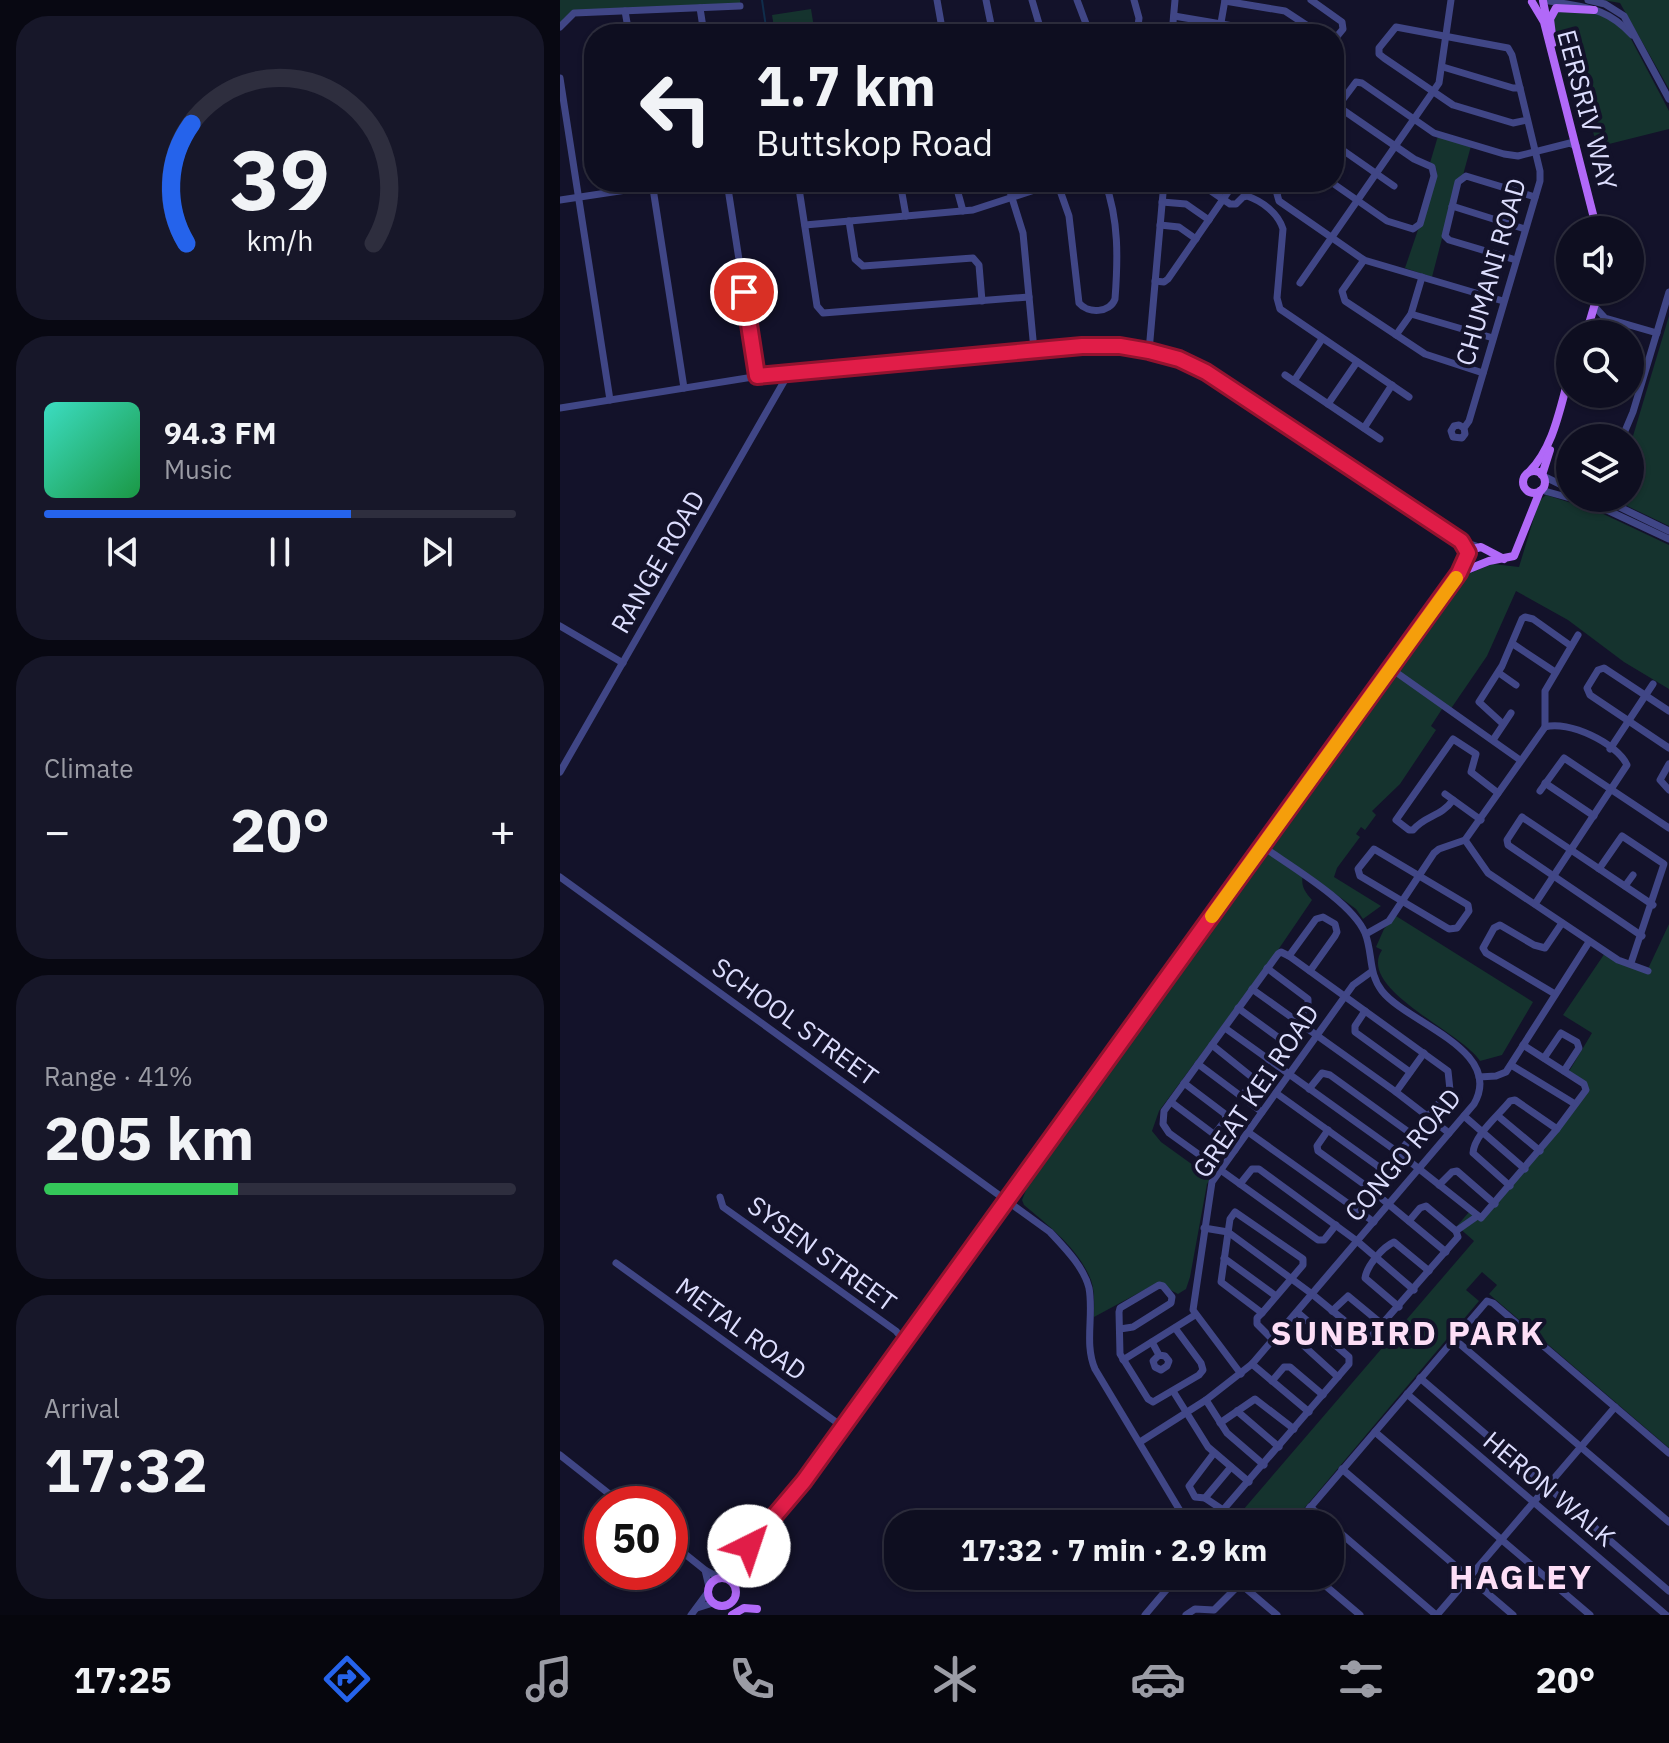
<!DOCTYPE html>
<html lang="en">
<head>
<meta charset="utf-8">
<style>
	:root { --surface:#0e0e20; --page:#171729; --text:#f1f3f6; --muted:#9b9ca5; --line:#2e2e3e; --accent:#2563eb }
	body { margin:0; font-family:"IBM Plex Sans",sans-serif; background:var(--page); color:var(--text); height:100vh; display:flex; flex-direction:column; font-size:30px; white-space:nowrap }
	* { box-sizing:border-box; margin:0 }
	p { font-size:26px; color:var(--muted) }
	.icon { flex:none; width:44px; height:44px; fill:none; stroke:currentColor; stroke-width:2; stroke-linecap:round; stroke-linejoin:round }
	.map { position:relative; flex:1; overflow:hidden }
	.side { display:flex; flex-direction:column; gap:16px; padding:16px; background:#080812; width:560px }
	.side>* { flex:none }
	.top-card { position:absolute; left:24px; top:24px; width:760px; height:168px; border-radius:32px; box-shadow:0 2px 6px #0004,0 0 0 2px var(--line); background:#0e0e20; color:var(--text); overflow:hidden }
	.controls { position:absolute; left:996px; top:216px; display:grid; gap:16px }
	.controls a { display:grid; place-items:center; width:88px; height:88px; border-radius:50%; background:var(--surface); box-shadow:0 2px 6px #0004,0 0 0 2px var(--line); font-size:40px }
	.speed { position:absolute; left:24px; top:1486px; display:flex; gap:16px; font-size:40px; font-weight:700; text-align:center }
	.speed>* { display:grid; place-content:center; width:104px; height:104px; border-radius:50%; background:var(--surface); box-shadow:0 2px 6px #0004,0 0 0 2px var(--line); line-height:1 }
	.speed .limit { border:12px solid #d22; background:#fff; color:#111 }
	.pin { position:absolute; display:grid; place-items:center; width:68px; height:68px; color:#fff; margin:-34px; border:4px solid #fff; border-radius:50%; box-shadow:0 2px 8px #0007 }
	.me { position:absolute; width:88px; margin:-44px; rotate:41deg; stroke-linejoin:round; filter:drop-shadow(0 0 6px #0008) }
	.turn { display:flex; align-items:center; gap:28px; height:168px; padding:0 40px; font-size:36px }
	.turn .icon { width:104px; height:104px; stroke-width:2.5 }
	.turn b { display:block; font-size:56px; line-height:68px }
	.big { font-size:60px; font-weight:700; line-height:1.1 }
	.side .card { flex:1; display:flex; flex-direction:column; justify-content:center; gap:12px; min-width:0; padding:0 28px; border-radius:32px; background:var(--page) }
	.side .dial { align-items:center; gap:0 }
	.dial svg { height:208px; overflow:visible; fill:none; stroke:var(--line); stroke-width:7; stroke-linecap:round; text-anchor:middle }
	.dial text { fill:var(--text); stroke:none }
	.song { display:flex; align-items:center; gap:24px }
	.cover { width:96px; height:96px; border-radius:12px; background:linear-gradient(135deg,hsl(170 70% 55%),hsl(140 70% 35%)) }
	.played { height:8px; border-radius:4px; background:linear-gradient(90deg,var(--accent) 65%,var(--line) 65%) }
	.keys { display:flex; justify-content:space-around; direction:ltr }
	.heat { display:flex; justify-content:space-between; align-items:center; font-size:44px; direction:ltr }
	.charge { height:12px; border-radius:6px; background:linear-gradient(90deg,#34c759 41%,var(--line) 0) }
	.trip { position:absolute; left:324px; top:1510px; width:460px; height:80px; border-radius:32px; background:var(--surface); box-shadow:0 2px 6px #0004,0 0 0 2px var(--line); font-weight:700; line-height:80px; text-align:center }
	.tab-bar { display:flex; height:128px; justify-content:space-around; align-items:center; background:#06060d; color:var(--muted) }
	.tab-bar .icon { width:56px; height:56px }
	.tab-bar .active { color:var(--accent) }
	.tab-bar b { font-size:36px; color:var(--text) }
	main { display:flex; flex:1; min-height:0 }
	.map>svg:first-child { display:block }
</style>
</head>
<body>
<main>
<section class="side">
<div class="card dial"><svg viewBox="0 0 100 80">
<path d="M14 69A42 42 0 1 1 86 69"/>
<path d="M14 69A42 42 0 0 1 16 23" stroke="#2563eb"/>
<text x="50" y="56" font-size="32" font-weight="700">39</text>
<text x="50" y="72" font-size="11">km/h</text>
</svg></div>
<div class="card">
<div class="song"><i class="cover"></i><div><b>94.3 FM</b><p>Music</p></div></div>
<div class="played"></div>
<div class="keys"><svg class="icon" aria-label="previous" viewBox="0 0 24 24"><path d="M18 5L8 12l10 7zM5 5v14"/></svg><svg class="icon" aria-label="pause" viewBox="0 0 24 24"><path d="M8 5v14M16 5v14"/></svg><svg class="icon" aria-label="next" viewBox="0 0 24 24"><path d="M6 5l10 7-10 7zM19 5v14"/></svg></div>
</div>
<div class="card"><p>Climate</p>
<div class="heat"><a>−</a><b class="big">20°</b><a>+</a></div>
</div>
<div class="card"><p>Range · 41%</p><b class="big">205 km</b><div class="charge"></div></div>
<div class="card"><p>Arrival</p><b class="big">17:32</b></div>
</section>
<div class="map">
<svg width="1109" height="1615" viewBox="0 0 1109 1615">
	<rect width="100%" height="100%" fill="#13122a"/>
	<g fill="#15332e">
		<path d="M0,0H180V4L17,12L0,24Z"/>
		<path d="M1043,0H1109V89L1060,3Z"/>
		<path d="M251,9L255,34H215L212,15Z"/>
		<path d="M999,10L1041,14L1050,18L1070,37L1109,111V129L1037,147L1021,85L1004,66L993,21Z"/>
		<path d="M878,136L911,146L903,175L897,181L872,277L845,268L877,174L876,168L870,163Z"/>
		<path d="M1109,316V526L1061,503L1057,498H1070V446Z"/>
		<path d="M986,495L1037,511L1109,545V689L1064,662L1008,620L956,591L927,656L890,710L884,706L871,726L876,730L840,784L812,811L816,815L805,830L801,827L796,834L800,837L777,868L774,877L821,906L803,919L796,909L744,871C740,884 743,890 752,900L718,950L599,1111L592,1131L601,1142L651,1178L647,1184L630,1277L626,1289L618,1294L597,1283L534,1317C534,1305 535,1291 531,1280C519,1249 488,1225 464,1205L462,1200L466,1190L464,1185L900,577L933,564L959,567L979,501Z"/>
		<path d="M836,916L973,1002L942,1055L920,1061C902,1032 796,989 822,950L816,947L824,929Z"/>
		<path d="M1109,924V1448L929,1294L937,1285L922,1272L906,1290L919,1301L731,1524H671L914,1241L897,1226L909,1212L919,1219L1026,1090L1008,1073L1032,1033L1003,1015L1045,953L1087,971Z"/>
	</g>
	<g fill="none" stroke-linecap="round" stroke-linejoin="round">
		<path stroke="#102d4b" stroke-width="2" d="M202,0L207,34"/>
		<g stroke="#404686" stroke-width="7">
			<path d="M377,0L383,34"/>
			<path d="M426,0L433,34"/>
			<path d="M472,0L482,34"/>
			<path d="M517,0L530,34"/>
			<path d="M574,0L579,18L577,34"/>
			<path d="M751,0L782,22L783,29L774,40"/>
			<path d="M985,0C1022,8 1045,5 1072,35"/>
			<path d="M1028,0L1045,4L1064,16L1109,99"/>
			<path d="M665,1L725,11L760,34"/>
			<path d="M140,8L144,34"/>
			<path d="M65,11L69,34"/>
			<path d="M614,16L720,34"/>
			<path d="M0,27L14,13L180,6"/>
			<path d="M612,34L615,0"/>
			<path d="M659,34L665,0"/>
			<path d="M883,67L953,88H960"/>
			<path d="M0,78L50,400"/>
			<path d="M774,144L834,186"/>
			<path d="M92,182L124,388"/>
			<path d="M167,182L197,376"/>
			<path d="M238,182L257,306L263,313L469,297"/>
			<path d="M340,182L346,216"/>
			<path d="M395,182L403,211"/>
			<path d="M447,182L463,233L474,350"/>
			<path d="M497,182L509,216L519,303C528,314 550,313 555,299C558,259 559,220 545,182"/>
			<path d="M638,182L670,204H676L683,197L687,196C702,201 718,213 723,229L717,298L720,309L849,397"/>
			<path d="M725,182L717,194L719,201L804,260L943,301"/>
			<path d="M771,182L827,221L853,229L860,224L874,176L872,167L854,159L783,110L781,102L796,82L802,83L874,133L944,154L958,156L1010,143L1016,146"/>
			<path d="M0,200L119,182"/>
			<path d="M602,202L626,204L649,220"/>
			<path d="M892,206L965,229"/>
			<path d="M289,221L295,259L303,266L413,258L419,265L422,301"/>
			<path d="M245,225L413,210L499,182"/>
			<path d="M600,225L619,227L636,239"/>
			<path d="M804,260L782,291L785,301L865,354L923,373"/>
			<path d="M956,260L889,240L885,236L898,182L906,176L975,197"/>
			<path d="M595,281L604,282L608,279L675,182"/>
			<path d="M740,283L879,83L891,0"/>
			<path d="M1035,307L1045,318L1097,333"/>
			<path d="M851,314L933,338"/>
			<path d="M836,335L851,314L862,277"/>
			<path d="M589,351L604,182"/>
			<path d="M725,375L820,439"/>
			<path d="M734,381L762,339"/>
			<path d="M768,404L797,362"/>
			<path d="M0,408L230,371L522,346H560L594,352L619,359L658,378L901,541L916,546"/>
			<path d="M804,428L832,385"/>
			<path d="M904,428L899,425L894,426L891,431L893,437L902,438L905,434L904,428L909,421L980,181V171L952,55L948,48L836,27L819,48V54L824,58L893,105L953,123L967,120"/>
			<path d="M1062,438L1073,412L1109,292"/>
			<path d="M983,476L1010,489"/>
			<path d="M981,490L1010,498"/>
			<path d="M1011,498L1047,510L1109,539"/>
			<path d="M1041,498L1109,531"/>
			<path d="M0,626L63,663"/>
			<path d="M953,644L995,672"/>
			<path d="M830,668L960,760"/>
			<path d="M939,673L956,685"/>
			<path d="M1109,711L1044,668L1038,670L1027,688L1030,695L1109,748"/>
			<path d="M943,724L919,702L942,666L962,619L965,617L973,619L1011,646"/>
			<path d="M933,740L951,713"/>
			<path d="M1050,749L1093,684"/>
			<path d="M1109,764L1100,780L1109,790"/>
			<path d="M0,772L230,371"/>
			<path d="M985,783L1034,816"/>
			<path d="M980,791L1004,758L1109,828"/>
			<path d="M885,794L921,820"/>
			<path d="M893,800C881,817 865,815 853,830H849L836,820L893,739L916,754L911,772L938,793"/>
			<path d="M905,840L928,873L1058,960L1088,971"/>
			<path d="M814,849L908,905L909,911L897,928L889,929L800,876L798,869Z"/>
			<path d="M1039,869L1062,836L1104,864L1071,963"/>
			<path d="M0,877L490,1232C504,1247 524,1267 529,1288C534,1315 524,1344 535,1369L628,1524"/>
			<path d="M1065,886L1073,875"/>
			<path d="M975,904L1067,765C1057,743 1008,720 985,727"/>
			<path d="M806,934L829,921L874,853L879,849L905,840L985,727V691L1018,635"/>
			<path d="M1082,936L948,845L947,840L962,817L1093,905"/>
			<path d="M729,956L756,919L763,917L775,924L777,932L775,936L750,971"/>
			<path d="M707,968L748,999V1006L737,1020"/>
			<path d="M692,989L836,1092L889,1133"/>
			<path d="M995,994L926,953L923,948L934,928L940,925L974,945L985,948L1002,923"/>
			<path d="M678,1008L719,1038L720,1045L709,1060"/>
			<path d="M805,1011L795,1026V1032L850,1072"/>
			<path d="M665,1028L839,1153L921,1218L997,1129L1026,1090L1024,1084L963,1045"/>
			<path d="M652,1045L693,1078V1082L682,1096"/>
			<path d="M984,1058L1001,1033L1017,1042L1019,1048L1004,1071"/>
			<path d="M638,1064L702,1112"/>
			<path d="M951,1065L1015,1104"/>
			<path d="M919,1077L936,1076L946,1072L1029,942"/>
			<path d="M624,1083L665,1114L666,1119L654,1135"/>
			<path d="M749,1089L762,1073L770,1075L850,1133L849,1140L839,1153"/>
			<path d="M836,1092L864,1053"/>
			<path d="M716,1093L819,1167V1175L809,1188"/>
			<path d="M611,1102L675,1150"/>
			<path d="M904,1116L965,1169"/>
			<path d="M938,1116L980,1151"/>
			<path d="M768,1130L757,1146L758,1151L809,1188L886,1252"/>
			<path d="M688,1132L814,1222"/>
			<path d="M680,1184L692,1169H699L797,1241L854,1290"/>
			<path d="M879,1185L892,1172L897,1171L935,1204"/>
			<path d="M950,1186L913,1153C914,1135 939,1115 950,1101L955,1100L997,1129"/>
			<path d="M160,1197L163,1207L336,1331L345,1342"/>
			<path d="M675,1212L743,1259V1265L702,1313L661,1282L670,1219Z"/>
			<path d="M776,1225L764,1240H758L609,1133L603,1124L604,1111L718,954L721,952L729,956L888,1071L890,1090L868,1116"/>
			<path d="M644,1228L668,1232L752,1294L808,1340L898,1237L896,1231L866,1206L860,1208L849,1221"/>
			<path d="M896,1231L916,1217"/>
			<path d="M664,1258L716,1296"/>
			<path d="M56,1263L283,1427"/>
			<path d="M839,1307L805,1278C807,1265 823,1247 834,1242L869,1271"/>
			<path d="M772,1311L788,1296L823,1325"/>
			<path d="M702,1313L697,1318V1324L713,1340"/>
			<path d="M560,1329L573,1327L611,1303L612,1297L603,1286L599,1285L560,1308L559,1312L560,1354L588,1399L593,1402L639,1375L643,1370L641,1363L615,1328"/>
			<path d="M756,1329L744,1346L778,1377"/>
			<path d="M894,1339L1109,1522"/>
			<path d="M592,1342L599,1355L605,1356L609,1361L607,1366L601,1370L595,1367L593,1361L599,1355"/>
			<path d="M563,1360L635,1315"/>
			<path d="M692,1364L749,1412"/>
			<path d="M681,1374L633,1310L652,1182L793,985L811,972"/>
			<path d="M860,1378L1109,1591"/>
			<path d="M712,1381L724,1367H730L763,1395"/>
			<path d="M613,1391L648,1447L689,1482"/>
			<path d="M847,1394L1106,1615"/>
			<path d="M646,1400L667,1433L704,1465"/>
			<path d="M677,1411L719,1447"/>
			<path d="M660,1423L695,1399L734,1429"/>
			<path d="M815,1432L1030,1615"/>
			<path d="M580,1442L646,1400L692,1364L914,1104C945,1050 847,1023 822,991C808,973 813,953 805,933C792,902 730,866 702,846"/>
			<path d="M654,1453L629,1486L635,1497L645,1498L663,1510L789,1364V1357L737,1312"/>
			<path d="M0,1455L62,1504"/>
			<path d="M782,1469L953,1615"/>
			<path d="M645,1498L671,1467"/>
			<path d="M750,1507L770,1524"/>
			<path d="M736,1524L927,1301L933,1303L1109,1453"/>
			<path d="M770,1524L876,1615"/>
			<path d="M110,1542L145,1570L160,1578"/>
			<path d="M145,1570L149,1587"/>
			<path d="M657,1576L665,1587L677,1588"/>
			<path d="M754,1576L800,1615"/>
			<path d="M683,1586L717,1615"/>
			<path d="M683,1586L691,1576"/>
			<path d="M137,1608L153,1603"/>
			<path d="M131,1615L148,1592"/>
			<path d="M585,1615L618,1576"/>
			<path d="M626,1615L635,1609L654,1610L675,1589"/>
			<path d="M877,1615L1055,1407"/>
		</g>
		<g stroke="#b169f8" stroke-width="8">
			<path d="M983,1L986,16"/>
			<path d="M972,2L984,22L1037,230"/>
			<path d="M993,43L990,19L996,8L1034,10"/>
			<path d="M1026,334L1039,290"/>
			<circle cx="974" cy="482" r="11"/>
			<path d="M969,472C994,447 1000,407 1010,373"/>
			<path d="M982,475L990,450"/>
			<path d="M899,573L929,561L954,556L980,491"/>
			<path d="M163,1577L244,1481L283,1427L899,573L909,550L921,547L944,559"/>
			<circle cx="162" cy="1592" r="14"/>
			<path d="M172,1615L184,1608L197,1609"/>
		</g>
	</g>
	<g fill="none" stroke-linecap="round" stroke-linejoin="round">
		<defs>
			<path id="route" d="M184,292L197,376L522,346H560L589,351L619,359L646,372L901,541L908,553L899,573L244,1481L189,1546"/>
		</defs>
		<use href="#route" stroke="#92132f" stroke-width="20"/>
		<use href="#route" stroke="#e11d48" stroke-width="14"/>
		<path stroke="#f59e0b" stroke-width="14" d="M652,916L896,578"/>
	</g>
	<g text-anchor="middle" stroke-width="8" stroke-linejoin="round" paint-order="stroke">
		<g font-size="26" fill="#dcddfd" stroke="#13122a">
			<text transform="translate(1027 110) rotate(75)" y="9">EERSRIV WAY</text>
			<text transform="translate(931 272) rotate(-74)" y="9">CHUMANI ROAD</text>
			<text transform="translate(98 562) rotate(-60)" y="9">RANGE ROAD</text>
			<text transform="translate(235 1022) rotate(36)" y="9">SCHOOL STREET</text>
			<text transform="translate(696 1091) rotate(-56)" y="9">GREAT KEI ROAD</text>
			<text transform="translate(843 1155) rotate(-50)" y="9">CONGO ROAD</text>
			<text transform="translate(262 1254) rotate(36)" y="9">SYSEN STREET</text>
			<text transform="translate(181 1329) rotate(36)" y="9">METAL ROAD</text>
			<text transform="translate(989 1489) rotate(40)" y="9">HERON WALK</text>
		</g>
		<g font-size="34" font-weight="bold" letter-spacing="2" fill="#fddef6" stroke="#13122a">
			<text x="848" y="1345">SUNBIRD PARK</text>
			<text x="961" y="1589">HAGLEY</text>
		</g>
	</g>
</svg>
<div class="controls">
<a><svg class="icon" aria-label="sound" viewBox="0 0 24 24"><path d="M4 9h4l5-4v14l-5-4H4zM17 9q2 3 0 6"/></svg></a>
<a><svg class="icon" aria-label="search" viewBox="0 0 24 24"><circle cx="10" cy="10" r="6"/><path d="M15 15l6 6"/></svg></a>
<a><svg class="icon" aria-label="layers" viewBox="0 0 24 24"><path d="M12 4l9 5-9 5-9-5zM3 14l9 5 9-5"/></svg></a>
</div>
<div class="speed"><div class="limit">50</div></div>
<div class="pin" style="left:184px;top:292px;background:#d93025"><svg class="icon" aria-label="arrive" viewBox="0 0 24 24"><path d="M6 21V4h12l-3 4 3 4H6"/></svg></div>
<svg class="me" style="left:189px;top:1546px" viewBox="-20 -20 40 40"><circle r="19" fill="#fff"/><path d="M0-13L10 11 0 6-10 11z" fill="#e11d48"/></svg>
<div class="trip">17:32 · 7 min · 2.9 km</div>
<div class="top-card">
<div class="turn"><svg class="icon" aria-label="left" viewBox="0 0 24 24"><path d="M17 20v-9H6M10 6l-5 5 5 5"/></svg><div><b>1.7 km</b>Buttskop Road</div></div>
</div>
</div>
</main>
<nav class="tab-bar">
<b>17:25</b>
<svg class="icon active" aria-label="directions" viewBox="0 0 24 24"><path d="M12 3l9 9-9 9-9-9zM9 14v-3h6M13 9l2 2-2 2"/></svg>
<svg class="icon" aria-label="music" viewBox="0 0 24 24"><path d="M9 18V5l10-2v13"/><circle cx="6" cy="18" r="3"/><circle cx="16" cy="16" r="3"/></svg>
<svg class="icon" aria-label="phone" viewBox="0 0 24 24"><path d="M5 4h4l2 5-3 2q2 4 5 5l2-3 5 2v4C11 20 4 13 5 4z"/></svg>
<svg class="icon" aria-label="climate" viewBox="0 0 24 24"><path d="M12 3v18M4 7l16 10M4 17L20 7"/></svg>
<svg class="icon" aria-label="car" viewBox="0 0 24 24"><path d="M5 17H2v-5l4-1 3-4h7l3 4 3 1v5h-3M9 17h6M6 11h13"/><circle cx="7" cy="17" r="2"/><circle cx="17" cy="17" r="2"/></svg>
<svg class="icon" aria-label="filters" viewBox="0 0 24 24"><path d="M4 7h16M4 17h16"/><circle cx="9" cy="7" r="2"/><circle cx="15" cy="17" r="2"/></svg>
<b>20°</b>
</nav>
</body>
</html>
